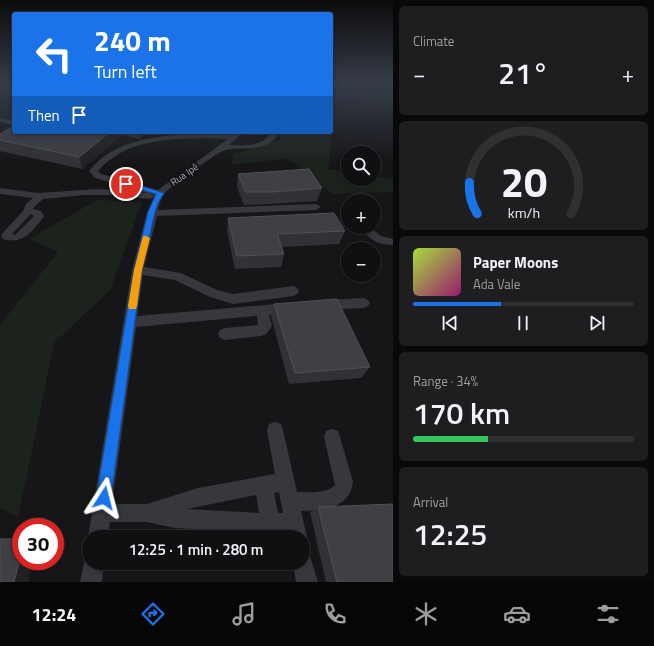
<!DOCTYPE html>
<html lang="en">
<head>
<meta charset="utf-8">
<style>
	:root { --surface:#101012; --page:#1e1e20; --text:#f1f3f6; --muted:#9c9d9f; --line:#303032; --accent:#1a73e8 }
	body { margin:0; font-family:"Titillium Web",sans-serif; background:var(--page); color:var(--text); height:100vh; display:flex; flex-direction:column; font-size:15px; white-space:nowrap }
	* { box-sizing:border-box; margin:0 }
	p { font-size:13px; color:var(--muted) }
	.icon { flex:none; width:22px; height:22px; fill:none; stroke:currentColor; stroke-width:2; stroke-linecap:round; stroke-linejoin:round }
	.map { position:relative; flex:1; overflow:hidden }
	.details { display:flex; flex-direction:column; gap:6px; padding:6px; background:#09090a; width:261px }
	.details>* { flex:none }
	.banner { position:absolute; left:12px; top:12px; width:321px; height:122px; border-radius:4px; box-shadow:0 2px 6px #0003,0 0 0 1px var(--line); background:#1a73e8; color:#fff; overflow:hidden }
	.tools { position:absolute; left:341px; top:146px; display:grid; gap:8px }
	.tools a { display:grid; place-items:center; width:40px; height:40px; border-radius:50%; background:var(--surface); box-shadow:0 2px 6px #0003,0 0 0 1px var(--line); font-size:20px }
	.speed { position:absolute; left:12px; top:518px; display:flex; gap:8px; font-size:20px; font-weight:700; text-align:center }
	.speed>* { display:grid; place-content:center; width:52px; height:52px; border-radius:50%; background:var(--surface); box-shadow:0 2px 6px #0003,0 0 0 1px var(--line); line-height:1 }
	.speed .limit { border:6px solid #d22; background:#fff; color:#111 }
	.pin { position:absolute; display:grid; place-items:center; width:34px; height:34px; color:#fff; margin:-17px; border:2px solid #fff; border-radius:50%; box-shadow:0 1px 4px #0007 }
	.me { position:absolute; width:44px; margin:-22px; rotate:9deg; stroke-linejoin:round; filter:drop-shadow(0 0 3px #0008) }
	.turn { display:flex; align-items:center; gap:14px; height:84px; padding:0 16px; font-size:18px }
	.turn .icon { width:52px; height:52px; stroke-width:2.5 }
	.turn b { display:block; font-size:28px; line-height:34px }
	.then { display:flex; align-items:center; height:38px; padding:0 16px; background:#0003; gap:8px; font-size:15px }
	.big { font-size:30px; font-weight:600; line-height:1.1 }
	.details .card { flex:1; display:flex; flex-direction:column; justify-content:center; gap:6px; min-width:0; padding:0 14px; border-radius:6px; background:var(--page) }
	.details .dial { align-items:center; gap:0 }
	.dial svg { height:104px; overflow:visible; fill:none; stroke:var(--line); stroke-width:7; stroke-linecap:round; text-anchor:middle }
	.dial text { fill:var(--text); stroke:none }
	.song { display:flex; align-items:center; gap:12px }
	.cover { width:48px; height:48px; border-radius:6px; background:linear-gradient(135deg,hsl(80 70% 55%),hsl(320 70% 35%)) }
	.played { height:4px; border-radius:2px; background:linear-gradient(90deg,var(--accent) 40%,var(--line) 40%) }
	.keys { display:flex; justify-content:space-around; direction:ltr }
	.heat { display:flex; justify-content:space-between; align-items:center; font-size:22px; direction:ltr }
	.charge { height:6px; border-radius:3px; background:linear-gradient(90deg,#34c759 34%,var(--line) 0) }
	.trip { position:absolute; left:82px; top:530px; width:228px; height:40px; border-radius:20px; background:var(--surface); box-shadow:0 2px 6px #0003,0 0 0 1px var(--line); font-weight:600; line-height:40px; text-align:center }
	.tab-bar { display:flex; height:64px; justify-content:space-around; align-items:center; background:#060607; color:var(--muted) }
	.tab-bar .icon { width:28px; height:28px }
	.tab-bar .current { color:var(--accent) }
	.tab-bar b { font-size:18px; color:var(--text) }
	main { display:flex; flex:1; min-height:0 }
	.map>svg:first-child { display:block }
</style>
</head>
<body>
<main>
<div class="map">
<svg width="393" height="582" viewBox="0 0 393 582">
	<rect width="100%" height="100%" fill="#161618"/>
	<g fill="#1c231d">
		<path d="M331,83H393V102L331,95Z"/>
		<path d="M331,116L334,117L328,169L348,172V179H374V176L393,179V192L333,194L288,158L232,165L233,154L282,139L275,132H331Z"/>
		<path d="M97,200L142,202L110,290L54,343L18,518L0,507V325L58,252L29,239Z"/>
	</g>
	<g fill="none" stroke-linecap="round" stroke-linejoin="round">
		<g fill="#37383d" fill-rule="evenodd">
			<path d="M14,83V86L0,90V86Z"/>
			<path d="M0,118L14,121V125L0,122Z"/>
			<path d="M236,132H244L229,145C242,145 260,147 269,136L266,132H274L277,136C264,153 243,146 225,150C219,151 170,187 165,193C161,198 159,204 158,210L316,204L321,207L316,210L157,216L144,267L181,273L217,290L233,294L293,286L297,288L299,291L297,294L293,296L233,304L210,297L175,280L143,275L137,316L289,303L293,305L295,308L293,311L269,315L272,326L266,334L261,336L225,340L220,338L218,334L220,330L225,328L258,325L257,316L136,327L112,504H147L198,488L275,474L267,430L269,424L275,422L281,424L283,430L297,492C308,492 327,494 335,485L324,437L326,431L332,429L338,431L340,437L353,482C349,509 324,510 301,511L307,537L303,544V537H287L286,532L270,533L175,528L147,522H110L108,537H89V539L88,537L92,513L132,270L147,213L155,195L95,178L89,171C119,131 187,133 233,135ZM207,138L228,139L158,190L101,174L98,171C126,139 167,139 207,138ZM279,492L283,513H278L274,493ZM256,495L259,513L187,509Z"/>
			<path d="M0,188L38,193L98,189L150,193L155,196L150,199L111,195H85L43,199L34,207L33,209L41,211L44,216C33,231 23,245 3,239L1,235L23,211L26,204L33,198L0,194ZM31,214L34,216L15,235L12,234Z"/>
			<path d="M360,227H370L381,236L393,239V245C378,245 368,239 360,227Z"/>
			<path d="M364,298L368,300L370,303L368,306L364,308L323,310L319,308L317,305L319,302L323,300Z"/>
			<path d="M303,553L310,556L318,582H296L293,563H303Z"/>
			<path d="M89,555V563H104L102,582H80L84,563L87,556Z"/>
		</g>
	</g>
	<g fill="#323236">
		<path d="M14,132H147L140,139L122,135L82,169L0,151V134Z"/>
		<path d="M165,132H175L174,133Z"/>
		<path d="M238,174L322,188L317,201L270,204L244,205L237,187Z"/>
		<path d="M228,218L345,231L339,244L282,247L284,254L281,267L235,269L227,231Z"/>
		<path d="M274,304L370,367L361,378L289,384L271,316Z"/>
		<path d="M318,507L393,582H326L310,512Z"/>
	</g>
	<g fill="#212124">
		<path d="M110,132H122V135L82,169L79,157Z"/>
		<path d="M139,132H147L140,139Z"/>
		<path d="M21,555V561H33L28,582H14Z"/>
	</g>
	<g fill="#3f3f44" stroke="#4f5156">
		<path d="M14,126V132H110L79,157L0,140V134Z"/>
		<path d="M309,169L322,188L272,192H246L238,174Z"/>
		<path d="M334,213L345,231L277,234L284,254L237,256L228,218Z"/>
		<path d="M337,299L370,367L295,373L274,304Z"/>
		<path d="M393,504V582H337L318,507Z"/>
		<path d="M0,539H21V555L14,582H0Z"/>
	</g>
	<linearGradient id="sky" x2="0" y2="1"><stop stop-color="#0c0c0d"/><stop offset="0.51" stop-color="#363c48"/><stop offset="1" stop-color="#363c48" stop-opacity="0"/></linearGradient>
	<rect width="393" height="164" fill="url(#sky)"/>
	<path fill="#1a73e8" stroke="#114b97" d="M124,182H129L164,193L158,203L155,212L142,270L111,498L108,503L104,505L99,503L96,498L134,270L148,212L156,194L124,185Z"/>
	<path fill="#f59e0b" d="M143,236H146L150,238L142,270L137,306L136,309H129L128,306L134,270Z"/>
	<g text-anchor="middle" stroke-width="4" stroke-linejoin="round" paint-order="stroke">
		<g font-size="10" fill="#a8adb8" stroke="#111113">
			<text transform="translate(184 174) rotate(-35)" y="4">Rua Ipê</text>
		</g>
	</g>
</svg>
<div class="tools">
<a><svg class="icon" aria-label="search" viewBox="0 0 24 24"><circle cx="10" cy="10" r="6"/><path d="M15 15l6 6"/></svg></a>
<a>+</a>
<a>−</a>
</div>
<div class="speed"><div class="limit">30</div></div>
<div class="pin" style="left:126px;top:184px;background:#d93025"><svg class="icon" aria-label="arrive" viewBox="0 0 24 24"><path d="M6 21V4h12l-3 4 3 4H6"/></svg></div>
<svg class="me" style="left:104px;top:498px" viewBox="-20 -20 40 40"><path d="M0-17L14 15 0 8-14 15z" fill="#1a73e8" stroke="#fff" stroke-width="4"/></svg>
<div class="trip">12:25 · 1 min · 280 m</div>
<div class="banner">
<div class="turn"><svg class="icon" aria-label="left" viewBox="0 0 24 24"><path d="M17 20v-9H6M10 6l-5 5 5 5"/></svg><div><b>240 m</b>Turn left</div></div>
<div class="then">Then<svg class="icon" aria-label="arrive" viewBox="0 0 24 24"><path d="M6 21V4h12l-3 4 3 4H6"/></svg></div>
</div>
</div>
<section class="details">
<div class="card"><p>Climate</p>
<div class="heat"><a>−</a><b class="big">21°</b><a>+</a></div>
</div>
<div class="card dial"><svg viewBox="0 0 100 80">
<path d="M14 69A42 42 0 1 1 86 69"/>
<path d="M14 69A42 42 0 0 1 8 45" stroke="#1a73e8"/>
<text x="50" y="56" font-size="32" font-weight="700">20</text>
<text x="50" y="72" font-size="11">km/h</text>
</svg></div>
<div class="card">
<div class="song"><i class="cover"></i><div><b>Paper Moons</b><p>Ada Vale</p></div></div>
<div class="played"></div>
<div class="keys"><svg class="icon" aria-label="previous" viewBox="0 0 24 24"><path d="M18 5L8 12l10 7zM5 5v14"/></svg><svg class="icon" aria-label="pause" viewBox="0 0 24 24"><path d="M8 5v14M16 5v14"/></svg><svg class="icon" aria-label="next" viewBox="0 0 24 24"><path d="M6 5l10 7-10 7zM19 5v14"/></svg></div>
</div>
<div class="card"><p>Range · 34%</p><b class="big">170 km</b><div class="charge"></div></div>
<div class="card"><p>Arrival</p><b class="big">12:25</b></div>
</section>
</main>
<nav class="tab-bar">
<b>12:24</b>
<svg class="icon current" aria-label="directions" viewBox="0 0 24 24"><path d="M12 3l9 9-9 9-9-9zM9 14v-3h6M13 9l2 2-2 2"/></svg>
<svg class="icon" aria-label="music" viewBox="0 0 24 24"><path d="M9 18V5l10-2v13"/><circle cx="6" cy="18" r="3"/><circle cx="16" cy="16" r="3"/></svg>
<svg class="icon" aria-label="phone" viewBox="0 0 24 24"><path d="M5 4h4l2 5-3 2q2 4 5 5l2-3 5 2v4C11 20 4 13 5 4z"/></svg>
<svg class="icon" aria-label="climate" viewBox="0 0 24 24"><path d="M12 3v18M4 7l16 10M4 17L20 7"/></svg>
<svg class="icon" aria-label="car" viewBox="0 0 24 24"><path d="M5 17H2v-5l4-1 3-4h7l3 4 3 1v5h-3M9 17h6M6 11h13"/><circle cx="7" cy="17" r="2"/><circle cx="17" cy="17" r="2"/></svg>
<svg class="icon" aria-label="filters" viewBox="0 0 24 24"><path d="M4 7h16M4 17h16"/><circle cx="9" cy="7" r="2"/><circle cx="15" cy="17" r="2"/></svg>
</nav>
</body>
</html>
